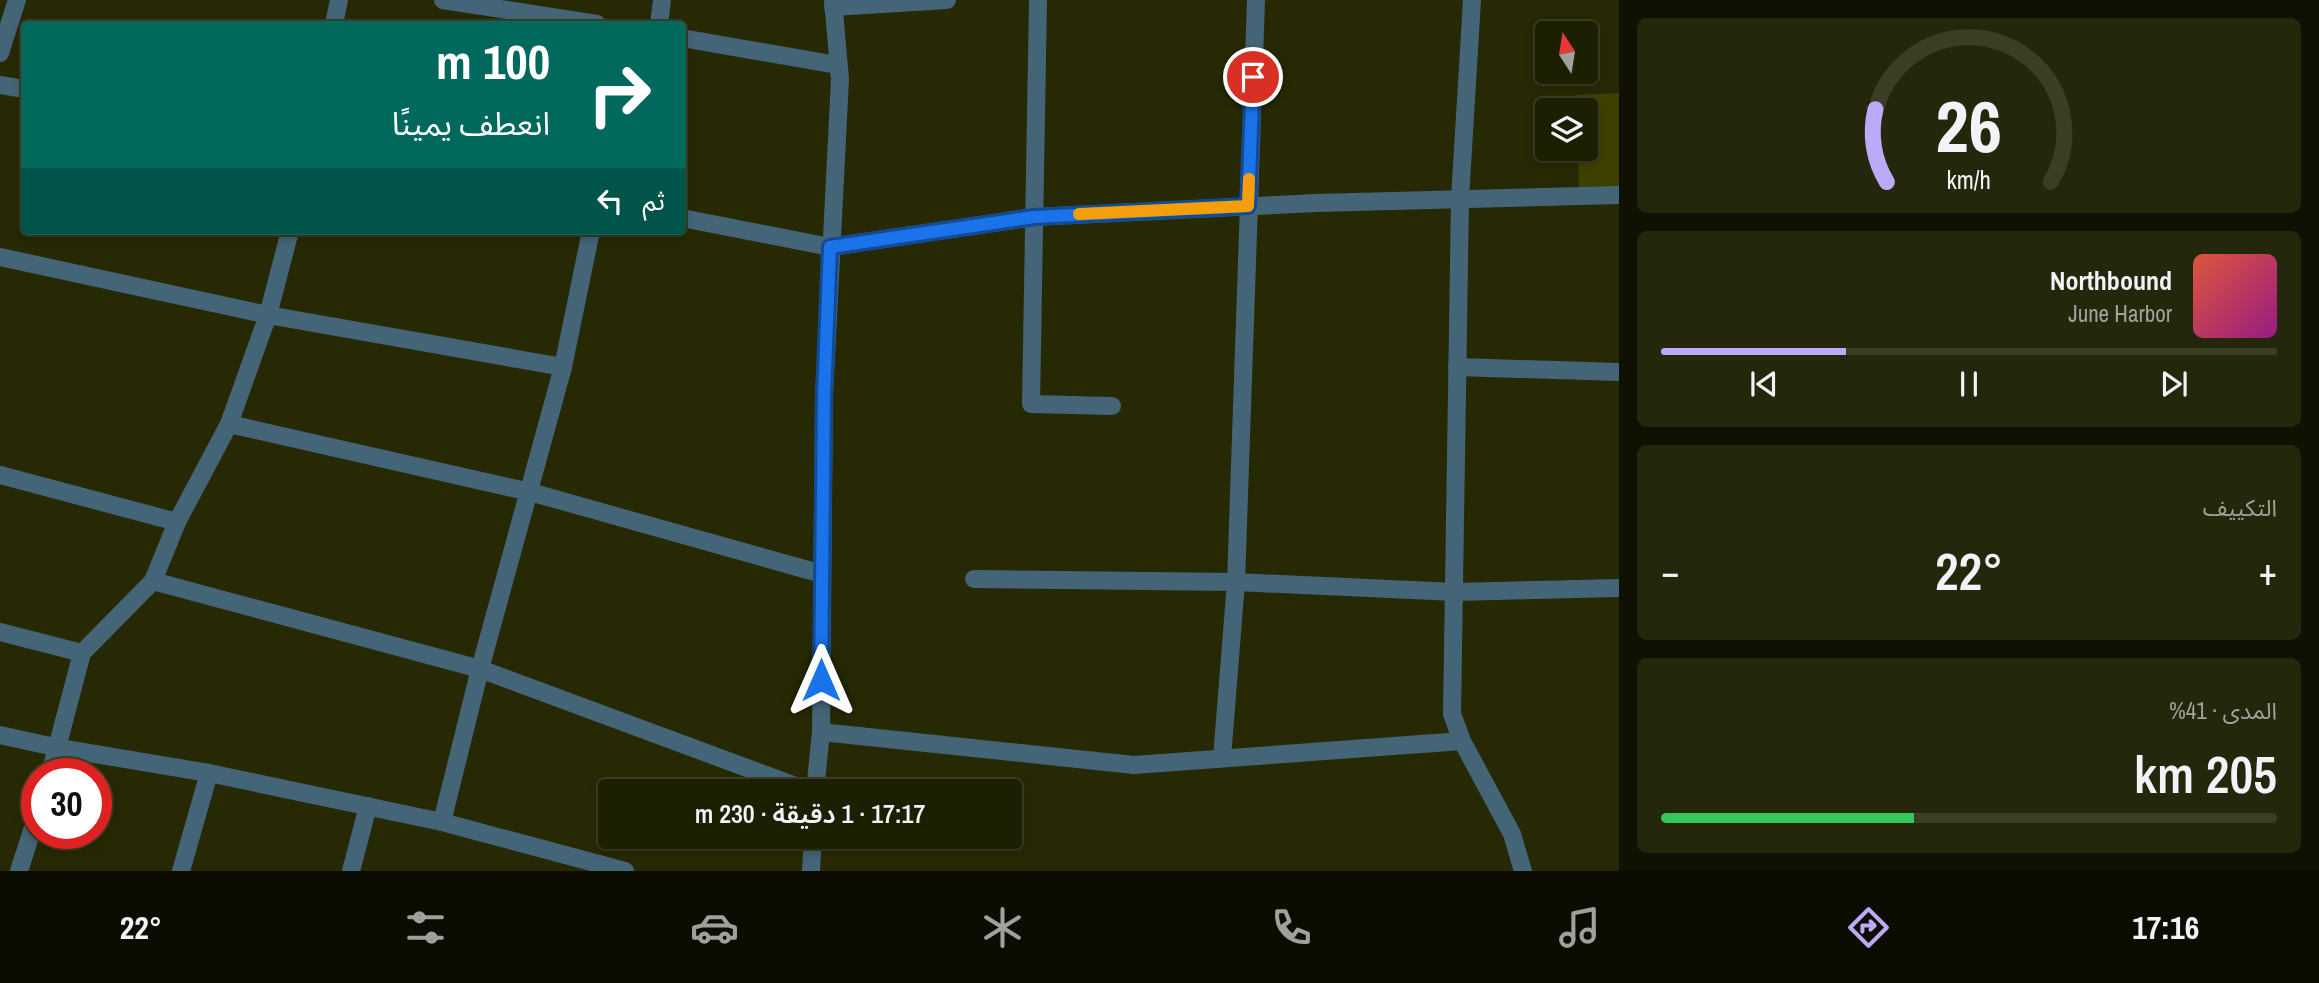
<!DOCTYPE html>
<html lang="ar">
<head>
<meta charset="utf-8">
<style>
	:root { --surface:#1d1f03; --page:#25270d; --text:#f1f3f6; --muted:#a0a29a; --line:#3b3d25; --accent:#baaaf7 }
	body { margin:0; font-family:"Archivo Narrow","Noto Sans Arabic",sans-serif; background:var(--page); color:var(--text); direction:rtl; height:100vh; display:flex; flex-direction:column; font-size:26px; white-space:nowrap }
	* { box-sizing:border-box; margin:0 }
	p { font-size:23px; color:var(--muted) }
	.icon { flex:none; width:38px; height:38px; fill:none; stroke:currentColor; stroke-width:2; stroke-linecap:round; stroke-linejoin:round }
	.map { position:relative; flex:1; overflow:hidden; direction:ltr }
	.details { display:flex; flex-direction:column; gap:18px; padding:18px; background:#101102; width:700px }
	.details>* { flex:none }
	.top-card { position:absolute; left:21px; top:21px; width:665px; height:214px; border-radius:7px; box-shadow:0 4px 10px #0003,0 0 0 2px var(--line); direction:rtl; background:#00695c; color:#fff; overflow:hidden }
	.needle { width:46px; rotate:348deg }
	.controls { position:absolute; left:1535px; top:21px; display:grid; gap:14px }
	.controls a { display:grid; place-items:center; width:63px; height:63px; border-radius:7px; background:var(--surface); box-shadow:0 4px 10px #0003,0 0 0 2px var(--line); font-size:35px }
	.speed { position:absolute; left:21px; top:758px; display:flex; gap:14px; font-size:35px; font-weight:700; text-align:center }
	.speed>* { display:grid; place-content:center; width:91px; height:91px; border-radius:50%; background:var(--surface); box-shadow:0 4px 10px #0003,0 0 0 2px var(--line); line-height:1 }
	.speed .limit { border:10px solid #d22; background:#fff; color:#111 }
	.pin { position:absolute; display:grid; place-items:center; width:60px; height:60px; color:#fff; margin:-30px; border:4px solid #fff; border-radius:50%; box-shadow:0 2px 7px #0007 }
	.me { position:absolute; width:77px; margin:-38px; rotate:0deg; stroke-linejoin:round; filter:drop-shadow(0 0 5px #0008) }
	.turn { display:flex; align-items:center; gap:24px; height:147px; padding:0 21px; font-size:32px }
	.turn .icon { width:91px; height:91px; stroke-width:2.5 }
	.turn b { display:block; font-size:49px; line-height:60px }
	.then { display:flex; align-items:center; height:66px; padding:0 21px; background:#0003; gap:14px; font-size:26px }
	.big { font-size:52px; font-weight:600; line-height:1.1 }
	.details .tile { flex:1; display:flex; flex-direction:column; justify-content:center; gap:10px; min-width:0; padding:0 24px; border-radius:10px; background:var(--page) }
	.details .dial { align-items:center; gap:0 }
	.dial svg { height:182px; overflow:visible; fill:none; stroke:var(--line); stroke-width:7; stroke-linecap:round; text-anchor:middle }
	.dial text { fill:var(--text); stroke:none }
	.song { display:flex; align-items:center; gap:21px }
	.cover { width:84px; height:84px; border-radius:10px; background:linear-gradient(135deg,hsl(10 70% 55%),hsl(310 70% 35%)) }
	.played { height:7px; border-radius:4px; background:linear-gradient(90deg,var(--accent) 30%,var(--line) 30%) }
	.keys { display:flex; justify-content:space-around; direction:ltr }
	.heat { display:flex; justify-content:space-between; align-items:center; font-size:38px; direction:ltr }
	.charge { height:10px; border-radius:5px; background:linear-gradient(90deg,#34c759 41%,var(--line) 0) }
	.trip { position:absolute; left:598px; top:779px; width:424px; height:70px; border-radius:7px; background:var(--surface); box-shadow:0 4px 10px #0003,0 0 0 2px var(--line); font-weight:600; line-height:70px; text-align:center; direction:rtl }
	.tabs { display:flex; height:112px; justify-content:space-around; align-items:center; background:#0c0c01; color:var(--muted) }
	.tabs .icon { width:49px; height:49px }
	.tabs .current { color:var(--accent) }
	.tabs b { font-size:32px; color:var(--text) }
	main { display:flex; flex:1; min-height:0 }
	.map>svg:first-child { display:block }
</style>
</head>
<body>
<main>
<section class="details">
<div class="tile dial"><svg viewBox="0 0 100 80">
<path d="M14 69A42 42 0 1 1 86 69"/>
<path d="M14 69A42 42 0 0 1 9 37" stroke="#baaaf7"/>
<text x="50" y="56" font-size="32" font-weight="700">26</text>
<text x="50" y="72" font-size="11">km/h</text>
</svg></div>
<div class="tile">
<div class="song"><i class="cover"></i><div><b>Northbound</b><p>June Harbor</p></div></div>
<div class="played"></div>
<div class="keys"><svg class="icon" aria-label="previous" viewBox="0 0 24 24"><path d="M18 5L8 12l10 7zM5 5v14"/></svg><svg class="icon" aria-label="pause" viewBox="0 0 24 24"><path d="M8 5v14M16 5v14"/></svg><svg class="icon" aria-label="next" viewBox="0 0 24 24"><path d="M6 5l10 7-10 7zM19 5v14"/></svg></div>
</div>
<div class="tile"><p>التكييف</p>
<div class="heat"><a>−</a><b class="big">22°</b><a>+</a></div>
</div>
<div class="tile"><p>المدى · 41%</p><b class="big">205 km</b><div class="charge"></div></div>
</section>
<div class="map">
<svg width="1619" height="871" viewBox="0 0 1619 871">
	<rect width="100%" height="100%" fill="#272904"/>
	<path fill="#3d4001" d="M1619,93V187L1579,189L1578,149H1586V110H1576V95Z"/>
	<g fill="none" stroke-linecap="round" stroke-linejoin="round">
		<g stroke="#446577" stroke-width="18">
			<path d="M443,0L597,24"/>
			<path d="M1038,0L1031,404L1112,406"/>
			<path d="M1472,0L1460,199L1452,714L1462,741L1512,834L1523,871"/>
			<path d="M833,7L947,0"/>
			<path d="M334,24L339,0"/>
			<path d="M659,24L662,0"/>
			<path d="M682,38L837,65"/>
			<path d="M0,53L17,0"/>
			<path d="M0,85L24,89"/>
			<path d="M682,218L830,247L1034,217L1316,203L1619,195"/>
			<path d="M0,257L268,315L563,367"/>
			<path d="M1457,367L1619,372"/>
			<path d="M229,424L530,492L822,574"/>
			<path d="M0,475L177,522"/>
			<path d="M974,579L1236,582L1455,592L1619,588"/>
			<path d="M153,581L480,669L809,791"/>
			<path d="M0,632L82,653"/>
			<path d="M821,732L1134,765L1462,741"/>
			<path d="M0,735L59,748L209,773L442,822L625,871"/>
			<path d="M1222,758L1236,582L1256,0"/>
			<path d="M50,774L82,653L153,581L177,522L229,424L268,315L290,231"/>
			<path d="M815,791L821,732L824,396L840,79L833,0"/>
			<path d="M442,822L480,669L563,367L591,231"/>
			<path d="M19,871L37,815"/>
			<path d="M181,871L209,773"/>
			<path d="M351,871L368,806"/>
			<path d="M811,871L813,836"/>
		</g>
	</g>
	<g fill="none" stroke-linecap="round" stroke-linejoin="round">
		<defs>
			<path id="route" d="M821,680L824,396L830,247L1034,217L1248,206L1253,77"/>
		</defs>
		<use href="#route" stroke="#114b97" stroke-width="18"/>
		<use href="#route" stroke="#1a73e8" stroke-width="12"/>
		<path stroke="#f59e0b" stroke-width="12" d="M1079,214L1248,206L1249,179"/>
	</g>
</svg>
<div class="controls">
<a><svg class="needle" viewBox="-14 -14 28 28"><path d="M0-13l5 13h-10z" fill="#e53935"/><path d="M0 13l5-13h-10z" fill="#a0a29a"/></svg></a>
<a><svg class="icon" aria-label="layers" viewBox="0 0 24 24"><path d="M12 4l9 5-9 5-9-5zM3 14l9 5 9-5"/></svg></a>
</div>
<div class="speed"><div class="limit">30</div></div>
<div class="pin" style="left:1253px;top:77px;background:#d93025"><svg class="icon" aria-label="arrive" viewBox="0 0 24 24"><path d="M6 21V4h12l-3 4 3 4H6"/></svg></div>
<svg class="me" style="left:821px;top:680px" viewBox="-20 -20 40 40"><path d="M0-17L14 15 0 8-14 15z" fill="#1a73e8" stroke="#fff" stroke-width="4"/></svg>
<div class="trip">17:17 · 1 دقيقة · 230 m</div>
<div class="top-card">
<div class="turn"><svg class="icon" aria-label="right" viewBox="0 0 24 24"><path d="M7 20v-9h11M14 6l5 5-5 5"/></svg><div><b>100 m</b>انعطف يمينًا</div></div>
<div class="then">ثم<svg class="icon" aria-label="left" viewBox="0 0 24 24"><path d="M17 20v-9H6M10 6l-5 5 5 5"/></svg></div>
</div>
</div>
</main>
<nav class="tabs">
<b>17:16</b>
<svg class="icon current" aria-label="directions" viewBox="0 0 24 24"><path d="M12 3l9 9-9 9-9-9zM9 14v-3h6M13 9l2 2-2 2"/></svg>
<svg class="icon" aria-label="music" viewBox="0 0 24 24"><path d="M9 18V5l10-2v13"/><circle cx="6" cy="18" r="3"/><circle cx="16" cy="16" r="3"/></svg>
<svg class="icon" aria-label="phone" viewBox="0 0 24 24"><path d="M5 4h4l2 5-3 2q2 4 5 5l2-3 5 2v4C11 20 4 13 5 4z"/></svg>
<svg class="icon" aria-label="climate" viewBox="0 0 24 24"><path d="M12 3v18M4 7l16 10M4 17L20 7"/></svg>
<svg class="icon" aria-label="car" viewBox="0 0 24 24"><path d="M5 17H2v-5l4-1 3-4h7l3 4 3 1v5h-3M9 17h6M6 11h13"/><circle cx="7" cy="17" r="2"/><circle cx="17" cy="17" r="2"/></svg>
<svg class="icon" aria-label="filters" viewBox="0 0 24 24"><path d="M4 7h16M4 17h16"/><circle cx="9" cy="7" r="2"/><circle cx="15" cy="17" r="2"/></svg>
<b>22°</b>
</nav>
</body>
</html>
